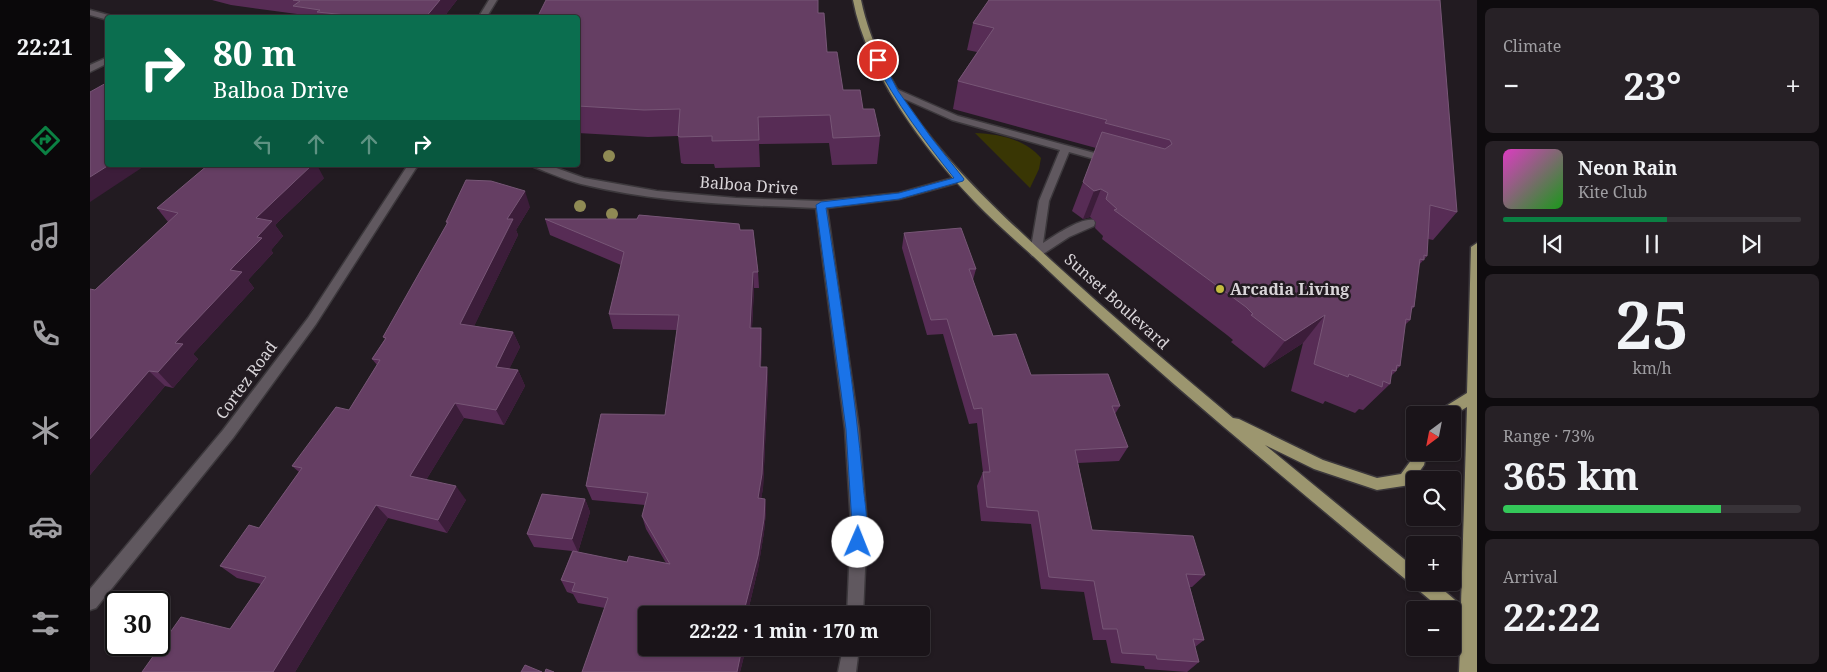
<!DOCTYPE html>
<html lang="en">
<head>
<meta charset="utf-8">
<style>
	:root { --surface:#1a1419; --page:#272126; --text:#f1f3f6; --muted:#9f9ea2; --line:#383338; --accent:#0b8043 }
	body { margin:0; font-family:"Noto Serif",serif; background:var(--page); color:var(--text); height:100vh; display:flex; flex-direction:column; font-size:19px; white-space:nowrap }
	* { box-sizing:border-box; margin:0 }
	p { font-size:16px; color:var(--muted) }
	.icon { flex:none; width:28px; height:28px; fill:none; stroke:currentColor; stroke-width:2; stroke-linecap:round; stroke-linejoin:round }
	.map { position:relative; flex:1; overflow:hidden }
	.panel { display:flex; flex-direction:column; gap:8px; padding:8px; background:#0e0b0e; width:350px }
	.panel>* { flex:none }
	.top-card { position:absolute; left:15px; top:15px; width:475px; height:152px; border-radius:5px; box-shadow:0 1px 4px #0004,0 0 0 1px var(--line); background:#0b6e4f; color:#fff; overflow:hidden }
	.needle { width:32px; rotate:212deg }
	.buttons { position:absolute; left:1316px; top:406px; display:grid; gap:10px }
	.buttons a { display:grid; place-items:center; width:55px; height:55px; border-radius:5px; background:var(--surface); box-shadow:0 1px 4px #0004,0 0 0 1px var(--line); font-size:25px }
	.speed { position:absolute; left:15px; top:591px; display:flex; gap:10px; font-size:25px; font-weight:700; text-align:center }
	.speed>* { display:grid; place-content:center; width:65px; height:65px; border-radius:50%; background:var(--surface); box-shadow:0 1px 4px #0004,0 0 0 1px var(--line); line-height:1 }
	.speed .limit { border:2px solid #111; border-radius:8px; background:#fff; color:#111 }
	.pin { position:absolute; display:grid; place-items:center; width:42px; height:42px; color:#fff; margin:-21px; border:2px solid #fff; border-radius:50%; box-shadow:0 1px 5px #0007 }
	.me { position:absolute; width:55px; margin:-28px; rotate:1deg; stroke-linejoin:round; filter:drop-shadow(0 0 4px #0008) }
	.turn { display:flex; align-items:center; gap:18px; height:105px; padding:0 25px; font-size:22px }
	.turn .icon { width:65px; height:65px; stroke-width:2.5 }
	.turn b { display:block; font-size:35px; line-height:42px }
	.lanes { display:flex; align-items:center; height:48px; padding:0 25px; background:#0003; justify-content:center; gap:25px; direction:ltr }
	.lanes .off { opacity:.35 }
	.big { font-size:38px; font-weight:700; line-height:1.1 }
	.panel .card { flex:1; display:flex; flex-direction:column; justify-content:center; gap:8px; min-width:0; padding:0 18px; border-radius:8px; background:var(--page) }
	.panel .dial { align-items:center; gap:0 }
	.dial b { font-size:65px; line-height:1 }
	.song { display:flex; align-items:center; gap:15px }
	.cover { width:60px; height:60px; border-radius:8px; background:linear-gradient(135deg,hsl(310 70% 55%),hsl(120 70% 35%)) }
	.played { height:5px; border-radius:2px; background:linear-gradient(90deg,var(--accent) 55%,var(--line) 55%) }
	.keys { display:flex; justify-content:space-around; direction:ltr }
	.heat { display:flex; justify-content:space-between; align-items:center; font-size:28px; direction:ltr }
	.charge { height:8px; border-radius:4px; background:linear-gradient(90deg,#34c759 73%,var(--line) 0) }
	.trip { position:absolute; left:548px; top:606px; width:292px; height:50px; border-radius:5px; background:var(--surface); box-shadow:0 1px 4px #0004,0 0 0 1px var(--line); font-weight:700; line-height:50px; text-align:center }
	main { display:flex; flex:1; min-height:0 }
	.tab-bar { display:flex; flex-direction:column; width:90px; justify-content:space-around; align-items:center; background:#0a080a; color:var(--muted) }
	.tab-bar .icon { width:35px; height:35px }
	.tab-bar .selected { color:var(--accent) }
	.tab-bar b { font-size:22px; color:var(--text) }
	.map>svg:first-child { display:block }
</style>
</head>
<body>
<main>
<nav class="tab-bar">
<b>22:21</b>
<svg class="icon selected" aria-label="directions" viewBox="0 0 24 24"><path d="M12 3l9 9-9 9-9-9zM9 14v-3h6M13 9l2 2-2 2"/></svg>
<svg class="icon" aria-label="music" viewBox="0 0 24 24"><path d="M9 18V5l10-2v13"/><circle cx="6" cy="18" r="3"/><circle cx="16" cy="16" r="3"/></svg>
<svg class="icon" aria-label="phone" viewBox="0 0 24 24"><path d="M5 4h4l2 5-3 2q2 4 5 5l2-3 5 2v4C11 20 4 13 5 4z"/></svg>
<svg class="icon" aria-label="climate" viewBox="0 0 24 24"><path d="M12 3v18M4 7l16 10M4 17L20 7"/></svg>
<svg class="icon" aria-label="car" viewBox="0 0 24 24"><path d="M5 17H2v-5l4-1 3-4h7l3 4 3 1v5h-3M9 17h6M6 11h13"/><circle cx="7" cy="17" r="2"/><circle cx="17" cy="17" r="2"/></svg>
<svg class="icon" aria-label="filters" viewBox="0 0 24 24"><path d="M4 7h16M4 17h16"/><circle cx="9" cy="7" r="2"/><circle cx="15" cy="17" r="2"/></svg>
</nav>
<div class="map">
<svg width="1387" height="672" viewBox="0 0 1387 672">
	<rect width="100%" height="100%" fill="#221b21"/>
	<path fill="#393604" d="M885,133C910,134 934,139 951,158L949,169L940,188Z"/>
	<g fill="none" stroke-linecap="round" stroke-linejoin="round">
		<defs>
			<g id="minor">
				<path d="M399,0H407L396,18H388Z"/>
				<path d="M0,10L22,16L23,18H18V20L0,15Z"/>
				<path d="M18,57V63L0,72V65Z"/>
				<path d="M804,88L868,116L1023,158V162L1019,163L979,152L959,201L953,243C964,236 991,217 1004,220L1005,223L1004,226L979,237L950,256H942L940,253L949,201L970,150L862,120L801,93L799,91Z"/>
				<path d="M318,165H328L226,324L143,438L6,608L0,610V589L133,430L218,318Z"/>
				<path d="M443,165H458L494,178L567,191L646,198L731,201L809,193L870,176L874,177L875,179L874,181L809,199L737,208L769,429L777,524L773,615H757L761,524L755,429L726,208C648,205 568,203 491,184C475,180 460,173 444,167Z"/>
				<path d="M753,648H769L766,672H748Z"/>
			</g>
			<path id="major" d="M763,0H771C793,106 886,191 962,261C1021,315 1082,367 1143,418L1149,419L1233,460L1287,478L1311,474L1322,459L1325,448V452H1337L1334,465L1320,485L1287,490L1224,469L1175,445L1325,568V582H1344L1371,605L1377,407L1362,416L1346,415L1348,411L1377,393L1381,247L1387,243V672H1369L1371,625L1362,619V610H1352C1264,536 1173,461 1085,385C1037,343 990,301 944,257C924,239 903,221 884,201C833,148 777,73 763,0Z"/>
		</defs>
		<use href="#minor" stroke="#3c383c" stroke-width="3"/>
		<use href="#major" stroke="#3c383c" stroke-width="3"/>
		<use href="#minor" fill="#60585f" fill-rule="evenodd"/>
		<use href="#major" fill="#9c966f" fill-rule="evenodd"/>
	</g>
	<g fill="#8f8a54">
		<circle cx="519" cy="156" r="6"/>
		<circle cx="490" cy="206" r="6"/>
		<circle cx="522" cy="214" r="6"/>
	</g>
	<g fill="#572c55">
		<path d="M122,0H367L353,18H209L207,14L141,5Z"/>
		<path d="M899,0L1367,212L1343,240L1338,239L1337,256L1329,265L1324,307L1321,310L1320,320L1315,325L1310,366L1307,369L1306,371L1301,376L1300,384L1273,410L1269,409L1265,413L1235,401L1233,404L1201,391L1213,343L1174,368L1141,342L1143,340L1137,335L1012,239L1013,236L1005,228L1006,222L1000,217L993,219L982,211L1006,148L863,109L868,81L887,52L877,50L883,23Z"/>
		<path d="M728,13L737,52L753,90L773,109L790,136L787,164L742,165L739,143L669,144L670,167L625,168L624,164H594L591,163L588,136L558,137L488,133V18Z"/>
		<path d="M234,178L185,225L193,236L181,250L183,253L158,280L164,288L103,354L108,359L83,388L75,386L0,475L5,290L78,222L67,208Z"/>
		<path d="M440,207L426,230L428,235L384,326L423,332L430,347L419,369L428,370L435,386L414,425L374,418L336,480L376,500L357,533L298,518L205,672H52L140,629L171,584L147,578L130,566L169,528L209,472L202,466L259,410L287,365L282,359L295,339L293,337L357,224L356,222Z"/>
		<path d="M549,215L649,224L650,230H663L668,272L669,288H664L662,328H671L672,344L671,367H677L678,382L673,488L671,499H675L676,512L674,532L668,569L657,615H556V648H656L650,672H492L515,608L488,603L483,594L477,592L471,580L482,551L444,547L437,534L452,494L495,499L500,512L488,552H487L537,562L539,556L576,563L556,529L552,516L555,505L502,500L496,486L511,414L575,415L587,330L523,329L519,314L531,265L460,235L455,219H547Z"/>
		<path d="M814,233L886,269L883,280L903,336L941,375L1030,406L1025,414L1038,447L1029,461L988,463L1002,530L1115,575L1102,587H1100L1114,640L1105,647L1109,662L1097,672L1055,669L1054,666L1021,663L1016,640H1003L994,592L951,589L941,524L891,521L887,486L893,472L887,423L879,424L853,334L837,335L812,248Z"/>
	</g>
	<g fill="#3c1d3a">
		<path d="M350,0H367L353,18H335Z"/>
		<path d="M19,165H56L0,202V177Z"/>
		<path d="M222,165H227L234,178L185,225L193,236L181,250L183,253L158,280L164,288L103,354L108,359L83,388L68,372L85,343L167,237L166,218Z"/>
		<path d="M1011,189L1000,217L993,219L1004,191Z"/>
		<path d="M435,191L440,207L426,230L428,235L378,339L370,324L417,219Z"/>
		<path d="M663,272L664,288L661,344L660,328Z"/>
		<path d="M1235,315L1213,343L1174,368L1195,341Z"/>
		<path d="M671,328L672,344L670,382V367Z"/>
		<path d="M423,332L430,347L413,382L406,367Z"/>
		<path d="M677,367L678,382L673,488L669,512L668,498Z"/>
		<path d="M428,370L435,386L414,425L406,410Z"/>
		<path d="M59,371L75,386L0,475V439Z"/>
		<path d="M365,403L374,418L330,490L320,476Z"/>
		<path d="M366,486L376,500L357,533L348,520Z"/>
		<path d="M495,499L500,512L488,552L482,539Z"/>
		<path d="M675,499L676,512L674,532L668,569L657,615H653Z"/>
		<path d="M286,505L298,518L205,672H183Z"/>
		<path d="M652,648H656L650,672H647Z"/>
	</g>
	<g fill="#653e63" stroke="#775676">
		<path d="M203,0H350L335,18H286L227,12L230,10L203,6L210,1Z"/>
		<path d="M456,0H728V13H734L737,52H747L753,90H770L773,109H784L790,136L743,138L740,115L668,117L669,140L622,141V136L590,137L588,136L590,109L554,110L488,106V18H447Z"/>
		<path d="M899,0H1350L1367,212L1340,205L1337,256L1334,255V260L1330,259L1324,307L1322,306L1320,320L1316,319L1310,366L1307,365L1306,371L1302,370L1300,384L1293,381L1292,387L1259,374L1258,377L1224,364L1235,315L1195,341L1161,315L1163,314L1156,307L1024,210L1027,209L1016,199L1018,193L1011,189L1004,191L993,182L1012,132L1075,149L1082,144L1080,140L1015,123L1017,120L868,81L904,28L883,23Z"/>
		<path d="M18,82V165H19L0,177V92Z"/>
		<path d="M118,165H222L166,218L182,221L167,237L172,238L140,270L152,272L85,343L93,344L68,372L59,371L0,439V289L5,290L88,213L67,208Z"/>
		<path d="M376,180L401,181L435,191L417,219H423L370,324L423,332L406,367L428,370L406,410L365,403L320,476L366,486L348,520L286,505L183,672H52L91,617L140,629L176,577L130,566L159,525L169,528L212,468L202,466L246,407L259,410L290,360L282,359L296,338L293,337L358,222H356Z"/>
		<path d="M549,215L649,224L650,230H663L668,272H663L660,328H671L670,367H677L672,474L668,498L675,499L674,519L668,556L653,615H556V648H652L647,672H492L518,598L482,591L485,583L471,580L483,551L537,562L539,556L580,564L552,516L558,493L496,486L511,414L575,415L589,315L519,314L534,252L455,219H547Z"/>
		<path d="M871,228L886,269H879L903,336L926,334L941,375L1018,374L1030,406H1022L1038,447L985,450L1002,530L1103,536L1115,575L1096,574L1114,640L1103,639L1109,662L1067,659L1066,655L1032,653L1027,629H1013L1004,581L959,577L948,511L897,507L893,472H900L892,408L884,409L857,319L841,320L814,233Z"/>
		<path d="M452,494L495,499L482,539L437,534Z"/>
		<path d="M435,665L452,672H431Z"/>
		<path d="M456,669L464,672H455Z"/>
	</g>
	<path fill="#1a73e8" stroke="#114b97" d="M786,58H791L808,91L840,136L874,179L873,181L809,199L736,208C750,299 765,391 773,483C774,502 781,529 773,547L768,549L763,547L761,542L762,524L756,429L726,205L731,202L809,193L864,178C834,140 806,103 784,60Z"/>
	<circle fill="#c4bc3e" stroke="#221b21" stroke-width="2" cx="1130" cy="289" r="5"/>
	<g text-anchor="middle" stroke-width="5" stroke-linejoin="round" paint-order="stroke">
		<g font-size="16" fill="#d9d5d9" stroke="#221b21">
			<text transform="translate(659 185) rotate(4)" y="6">Balboa Drive</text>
			<text transform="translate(1027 301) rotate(42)" y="6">Sunset Boulevard</text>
			<text transform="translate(156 380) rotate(-54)" y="6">Cortez Road</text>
		</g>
		<g font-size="16" font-weight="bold" fill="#d9d5d9" stroke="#221b21" text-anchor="start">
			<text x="1140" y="295">Arcadia Living</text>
		</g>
	</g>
</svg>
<div class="buttons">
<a><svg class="needle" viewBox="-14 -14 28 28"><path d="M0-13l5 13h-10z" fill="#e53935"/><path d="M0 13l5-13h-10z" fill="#9f9ea2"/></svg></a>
<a><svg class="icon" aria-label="search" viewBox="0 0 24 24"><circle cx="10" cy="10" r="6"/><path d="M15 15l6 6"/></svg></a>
<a>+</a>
<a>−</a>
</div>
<div class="speed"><div class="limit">30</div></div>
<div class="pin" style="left:788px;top:60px;background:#d93025"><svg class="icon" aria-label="arrive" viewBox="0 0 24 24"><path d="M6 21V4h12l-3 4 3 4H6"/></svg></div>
<svg class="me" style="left:768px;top:542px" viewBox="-20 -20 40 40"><circle r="19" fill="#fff"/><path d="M0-13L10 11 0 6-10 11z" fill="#1a73e8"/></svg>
<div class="trip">22:22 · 1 min · 170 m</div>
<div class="top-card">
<div class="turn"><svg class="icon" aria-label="right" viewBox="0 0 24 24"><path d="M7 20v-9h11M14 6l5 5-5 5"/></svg><div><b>80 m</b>Balboa Drive</div></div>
<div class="lanes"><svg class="icon off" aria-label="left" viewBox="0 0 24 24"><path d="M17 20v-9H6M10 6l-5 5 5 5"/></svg><svg class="icon off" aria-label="ahead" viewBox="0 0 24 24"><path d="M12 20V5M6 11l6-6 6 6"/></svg><svg class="icon off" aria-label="ahead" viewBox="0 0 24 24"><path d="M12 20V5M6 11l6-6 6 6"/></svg><svg class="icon" aria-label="right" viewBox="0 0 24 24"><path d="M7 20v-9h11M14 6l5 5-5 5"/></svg></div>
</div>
</div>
<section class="panel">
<div class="card"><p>Climate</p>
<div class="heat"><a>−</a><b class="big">23°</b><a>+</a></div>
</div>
<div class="card">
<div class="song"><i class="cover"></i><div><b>Neon Rain</b><p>Kite Club</p></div></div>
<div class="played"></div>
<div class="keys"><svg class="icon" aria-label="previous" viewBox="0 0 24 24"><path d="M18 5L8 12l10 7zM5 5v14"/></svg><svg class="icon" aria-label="pause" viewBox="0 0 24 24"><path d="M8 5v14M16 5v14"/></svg><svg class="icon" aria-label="next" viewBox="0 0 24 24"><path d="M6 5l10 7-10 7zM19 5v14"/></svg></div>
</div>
<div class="card dial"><b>25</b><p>km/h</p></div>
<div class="card"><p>Range · 73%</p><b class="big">365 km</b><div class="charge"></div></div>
<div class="card"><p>Arrival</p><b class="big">22:22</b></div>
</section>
</main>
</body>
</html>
